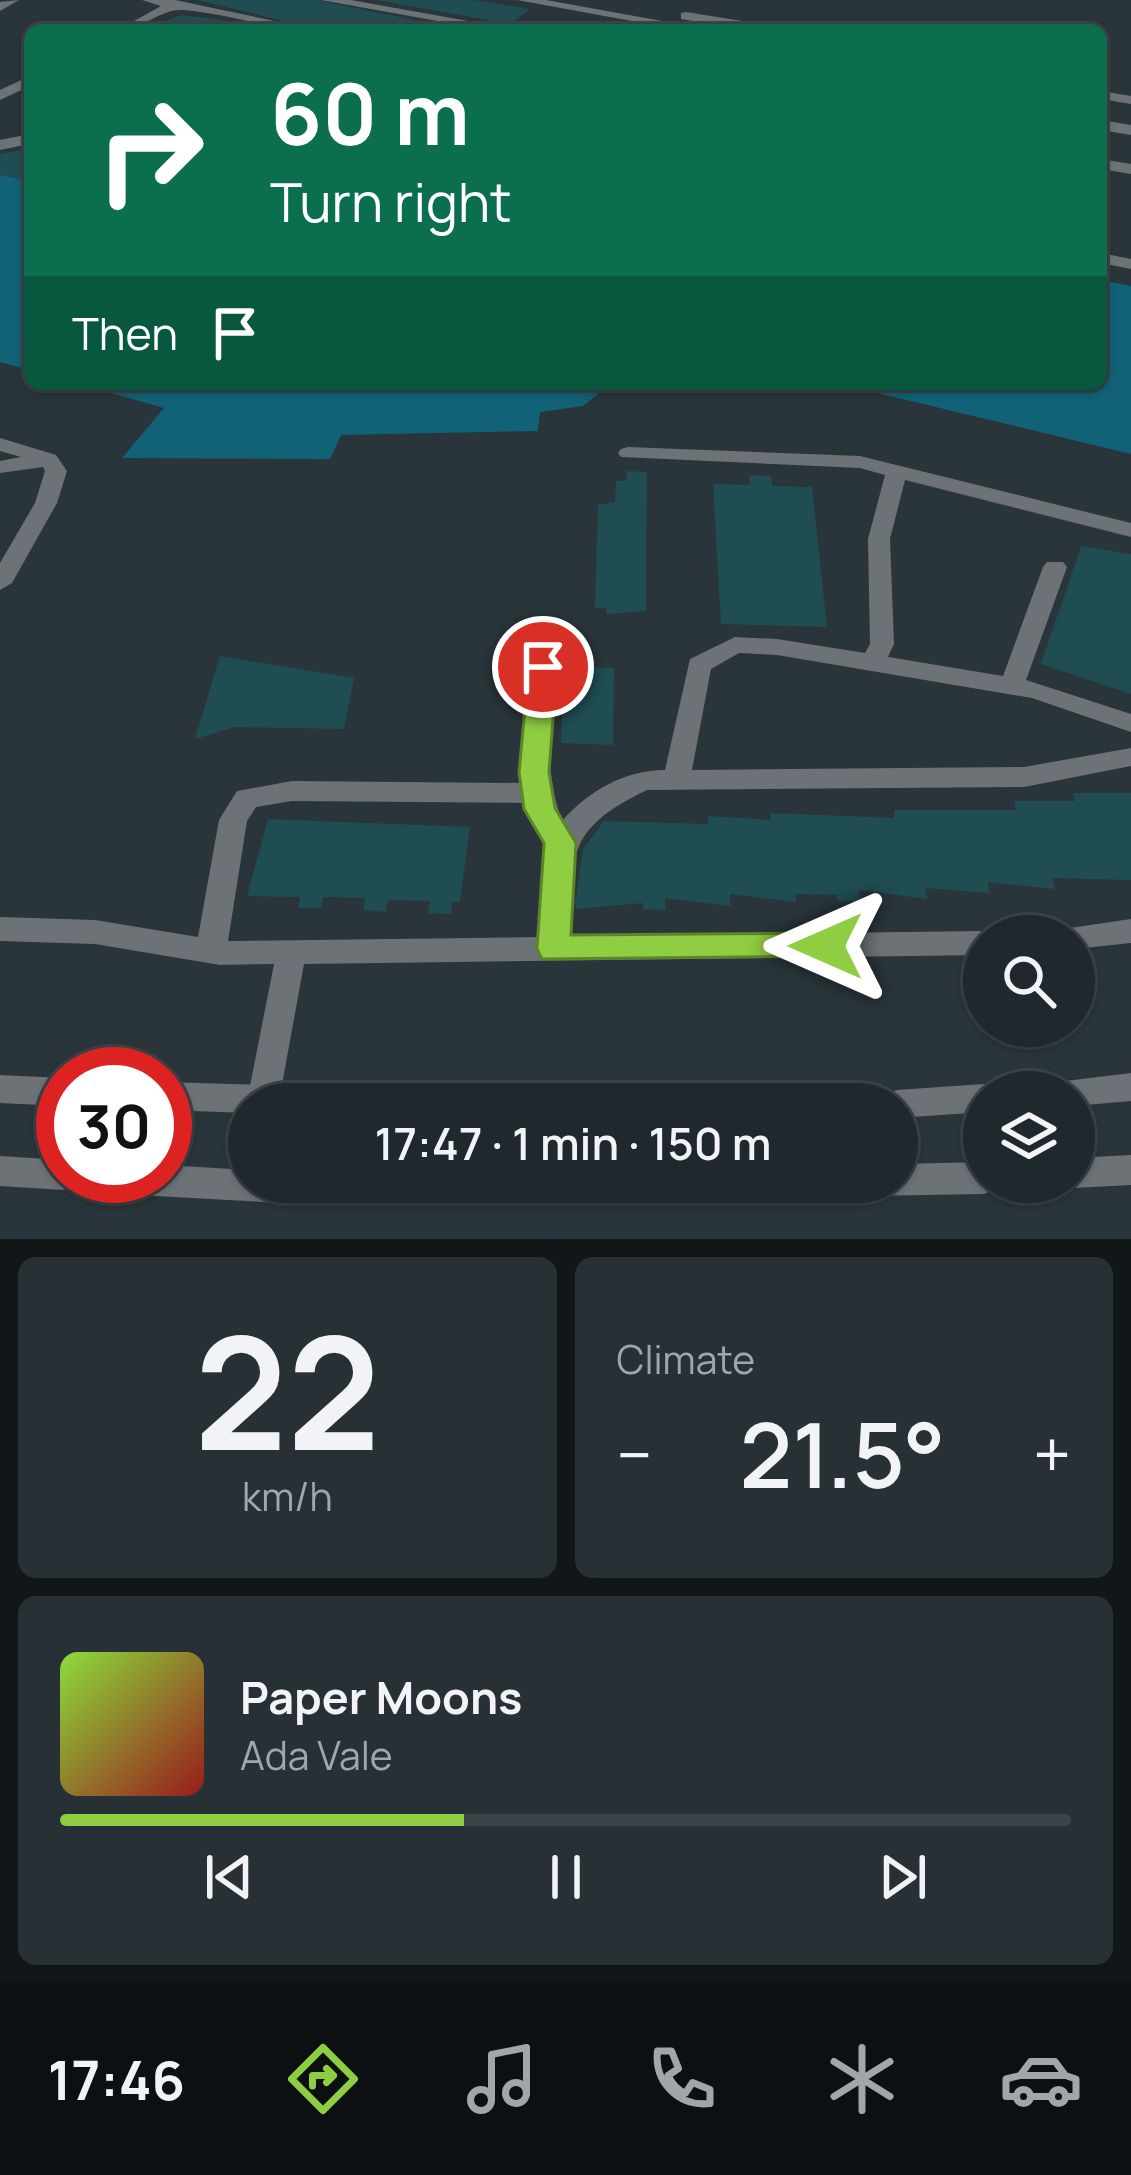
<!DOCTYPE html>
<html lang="en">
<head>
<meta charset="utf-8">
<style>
	:root { --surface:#1f282c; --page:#273034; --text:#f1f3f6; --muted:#a1a6a9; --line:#3c4448; --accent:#8fcd42 }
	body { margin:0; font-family:Manrope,sans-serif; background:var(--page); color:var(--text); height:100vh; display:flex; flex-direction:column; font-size:45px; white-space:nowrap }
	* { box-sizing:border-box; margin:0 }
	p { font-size:39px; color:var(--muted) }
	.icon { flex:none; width:66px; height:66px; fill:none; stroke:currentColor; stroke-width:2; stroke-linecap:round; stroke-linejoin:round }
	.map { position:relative; height:1239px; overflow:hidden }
	.side { display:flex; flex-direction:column; gap:18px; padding:18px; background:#111618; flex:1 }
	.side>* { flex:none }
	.guide { position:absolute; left:24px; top:24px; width:1083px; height:366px; border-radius:18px; box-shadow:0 3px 9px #0004,0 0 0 3px var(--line); background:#0b6e4f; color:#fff; overflow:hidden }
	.controls { position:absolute; left:963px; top:915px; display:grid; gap:24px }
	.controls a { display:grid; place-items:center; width:132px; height:132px; border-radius:50%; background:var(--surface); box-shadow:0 3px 9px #0004,0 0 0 3px var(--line); font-size:60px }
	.speed { position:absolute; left:36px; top:1047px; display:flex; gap:24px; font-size:60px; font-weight:700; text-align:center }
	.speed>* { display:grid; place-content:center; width:156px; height:156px; border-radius:50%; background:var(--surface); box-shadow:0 3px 9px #0004,0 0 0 3px var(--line); line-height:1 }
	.speed .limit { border:18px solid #d22; background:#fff; color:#111 }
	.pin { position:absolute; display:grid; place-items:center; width:102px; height:102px; color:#fff; margin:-51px; border:6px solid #fff; border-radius:50%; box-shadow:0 3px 12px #0007 }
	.me { position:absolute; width:132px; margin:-66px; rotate:270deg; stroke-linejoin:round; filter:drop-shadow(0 0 9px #0008) }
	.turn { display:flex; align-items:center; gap:42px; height:252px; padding:0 48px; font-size:54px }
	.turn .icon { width:156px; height:156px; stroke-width:2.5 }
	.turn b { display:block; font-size:84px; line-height:102px }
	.then { display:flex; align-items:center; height:114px; padding:0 48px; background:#0003; gap:24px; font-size:45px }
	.big { font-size:90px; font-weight:600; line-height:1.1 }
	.side .tile { flex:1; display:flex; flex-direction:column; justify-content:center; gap:18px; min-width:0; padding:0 42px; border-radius:18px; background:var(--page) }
	.side .dial { align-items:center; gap:0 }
	.dial b { font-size:156px; line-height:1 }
	.song { display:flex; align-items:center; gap:36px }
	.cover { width:144px; height:144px; border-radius:18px; background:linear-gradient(135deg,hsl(90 70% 55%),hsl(0 70% 35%)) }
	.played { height:12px; border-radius:6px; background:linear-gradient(90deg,var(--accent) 40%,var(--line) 40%) }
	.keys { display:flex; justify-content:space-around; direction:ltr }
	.heat { display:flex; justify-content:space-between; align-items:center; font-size:66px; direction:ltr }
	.side .tiles { flex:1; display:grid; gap:18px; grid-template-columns:1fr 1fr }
	.tile:last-child { grid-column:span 2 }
	.trip { position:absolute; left:228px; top:1083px; width:690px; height:120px; border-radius:60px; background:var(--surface); box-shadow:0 3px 9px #0004,0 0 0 3px var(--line); font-weight:600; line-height:120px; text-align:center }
	.tab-bar { display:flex; height:192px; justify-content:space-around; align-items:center; background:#0c1012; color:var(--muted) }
	.tab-bar .icon { width:84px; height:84px }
	.tab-bar .selected { color:var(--accent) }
	.tab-bar b { font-size:54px; color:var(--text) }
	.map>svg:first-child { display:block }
</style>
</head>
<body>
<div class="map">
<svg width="1131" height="1239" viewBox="0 0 1131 1239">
	<rect width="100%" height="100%" fill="#29353a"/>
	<g fill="#116177">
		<path d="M0,175L30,181V370L0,362Z"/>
		<path d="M1101,280L1131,286V454L873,392L604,389L583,406L540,412L538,431L341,435L330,459L122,458L164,408L79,384H1101Z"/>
	</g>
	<g fill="#1f4d52">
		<path d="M197,0H317L462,30H321Z"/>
		<path d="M376,0H473L530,9L510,24Z"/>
		<path d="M182,15L215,19L271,30H139Z"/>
		<path d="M21,150L30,152V181L0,175V154Z"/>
		<path d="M627,471L647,472L646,611L606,614V608H595L598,505L615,502L616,481H626Z"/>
		<path d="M749,475L771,476L772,486L812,487L827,627L721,624L713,484L750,485Z"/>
		<path d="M1081,546L1131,554V694L1041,664Z"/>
		<path d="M220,656L354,678L344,729L235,727L195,739Z"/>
		<path d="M564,666L614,668L613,745L561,743Z"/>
		<path d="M1073,793H1131V880L1052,878L1055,889L988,882L990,893L925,888L927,899L859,890L860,902L837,901V895L795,894L796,902L730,894V906L665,898L666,910L643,909V903L577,909L575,904L583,849L604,821L708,824V816L771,820L770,813L894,818V810H1016L1014,801H1075Z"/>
		<path d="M268,819L470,827L460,902H452L451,914L428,913L430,901L388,900L386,912L363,910L365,898L323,897L321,908H298L300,897L247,896Z"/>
	</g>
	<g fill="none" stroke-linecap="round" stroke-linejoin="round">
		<g fill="#6d7276" fill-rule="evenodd">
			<path d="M19,0L0,11V2Z"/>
			<path d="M142,0H175L317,30C270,30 227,13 182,10C160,9 142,30 118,30L161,6Z"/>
			<path d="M321,0H351L518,30H487Z"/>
			<path d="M517,0H546L712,30H681Z"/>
			<path d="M686,12L773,26L780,30H748L681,19V13Z"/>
			<path d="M30,76V86L0,100V90Z"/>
			<path d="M1101,91L1131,96V104L1101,99Z"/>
			<path d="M1101,120L1131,125V135L1101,130Z"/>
			<path d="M30,134V144L0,150V140Z"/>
			<path d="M1101,159L1131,164V174L1101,169Z"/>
			<path d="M1101,253L1131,259V269L1101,263Z"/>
			<path d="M0,438L56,455L67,471L57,503L12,583L0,590V563L35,503L45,471L43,467L0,473V461L21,457L0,451Z"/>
			<path d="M628,447L860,456L1131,523V537L905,480L890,539L894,644L888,657L1003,676L1043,567L1047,562H1063L1067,567L1026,680L1131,714V732L1032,698L777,655L739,653L711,669L692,770L1024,767L1131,748V766L1024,787L647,790C566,829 572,854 569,936L984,931L995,936H984V955L304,964L279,1101L249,1106L247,1101L274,964L220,965L95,944L0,941V917L95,920L198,937L219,820L237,791L292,781L524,783L523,736L534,660L543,658L555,666C550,720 543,769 562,821C588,791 625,770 665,770L690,659L735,637L777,639L865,653L870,644L868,539L885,475L860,468L621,457L618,453L621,449ZM292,801L528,803L549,848L540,937L228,941L247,821L256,807Z"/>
			<path d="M1131,919V943L1074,949V936H1060L1063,929Z"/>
		</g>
		<g fill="#6d7276" fill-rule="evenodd">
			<path d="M1131,1073V1101L1074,1106V1092H1052L1057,1082Z"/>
			<path d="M0,1075L63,1078V1106L0,1103Z"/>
			<path d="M165,1082L432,1090L444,1094L448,1104H249V1113L165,1110Z"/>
			<path d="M984,1084L997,1092H984V1112L897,1118V1104H881L885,1094L897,1090Z"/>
			<path d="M1131,1155V1185L1074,1188L1061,1182H1074V1158Z"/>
			<path d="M0,1156L63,1160V1176H165V1165L249,1170V1182H897V1164L984,1162V1182H999L996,1189L984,1194L317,1205L83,1192L72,1187L63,1190L0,1186Z"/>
		</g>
	</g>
	<path fill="#8fcd42" stroke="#5d852b" stroke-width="3" d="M543,657L557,667L549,772L555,808L576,843L571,935L826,933L838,937L843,946L838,956L542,959L537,949L544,843L524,809L519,772L529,667Z"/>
</svg>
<div class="controls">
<a><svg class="icon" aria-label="search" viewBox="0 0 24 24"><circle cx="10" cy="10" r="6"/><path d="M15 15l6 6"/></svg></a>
<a><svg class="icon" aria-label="layers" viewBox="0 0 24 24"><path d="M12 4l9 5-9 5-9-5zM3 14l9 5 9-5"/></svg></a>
</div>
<div class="speed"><div class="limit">30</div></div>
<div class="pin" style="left:543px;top:667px;background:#d93025"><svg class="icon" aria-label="arrive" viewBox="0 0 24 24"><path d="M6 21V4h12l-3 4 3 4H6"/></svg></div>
<svg class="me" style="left:826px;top:946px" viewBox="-20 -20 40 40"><path d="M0-17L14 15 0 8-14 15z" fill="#8fcd42" stroke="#fff" stroke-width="4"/></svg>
<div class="trip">17:47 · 1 min · 150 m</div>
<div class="guide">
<div class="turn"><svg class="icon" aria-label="right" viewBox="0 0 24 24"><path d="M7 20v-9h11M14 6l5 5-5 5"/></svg><div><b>60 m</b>Turn right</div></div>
<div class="then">Then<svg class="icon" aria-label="arrive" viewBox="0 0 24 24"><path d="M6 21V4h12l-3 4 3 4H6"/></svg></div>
</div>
</div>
<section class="side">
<div class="tiles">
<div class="tile dial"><b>22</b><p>km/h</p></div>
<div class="tile"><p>Climate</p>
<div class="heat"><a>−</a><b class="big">21.5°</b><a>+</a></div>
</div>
<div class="tile">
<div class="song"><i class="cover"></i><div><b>Paper Moons</b><p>Ada Vale</p></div></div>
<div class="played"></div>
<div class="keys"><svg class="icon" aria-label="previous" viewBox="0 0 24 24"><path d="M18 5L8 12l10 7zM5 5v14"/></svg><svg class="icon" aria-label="pause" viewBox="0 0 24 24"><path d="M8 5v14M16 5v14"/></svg><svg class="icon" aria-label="next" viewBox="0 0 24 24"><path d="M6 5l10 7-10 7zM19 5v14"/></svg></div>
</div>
</div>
</section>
<nav class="tab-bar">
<b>17:46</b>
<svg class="icon selected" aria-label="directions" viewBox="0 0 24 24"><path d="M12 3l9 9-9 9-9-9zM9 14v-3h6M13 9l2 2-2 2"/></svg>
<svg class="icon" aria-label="music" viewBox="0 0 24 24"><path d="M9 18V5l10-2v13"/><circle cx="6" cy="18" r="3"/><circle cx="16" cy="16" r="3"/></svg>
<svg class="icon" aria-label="phone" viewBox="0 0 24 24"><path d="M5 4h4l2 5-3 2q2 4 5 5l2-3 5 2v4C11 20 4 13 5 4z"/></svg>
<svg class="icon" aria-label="climate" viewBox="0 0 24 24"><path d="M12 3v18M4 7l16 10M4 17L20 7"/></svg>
<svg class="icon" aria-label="car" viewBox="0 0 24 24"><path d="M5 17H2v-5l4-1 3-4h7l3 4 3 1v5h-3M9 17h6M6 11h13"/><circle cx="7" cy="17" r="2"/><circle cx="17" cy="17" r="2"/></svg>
</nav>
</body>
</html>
